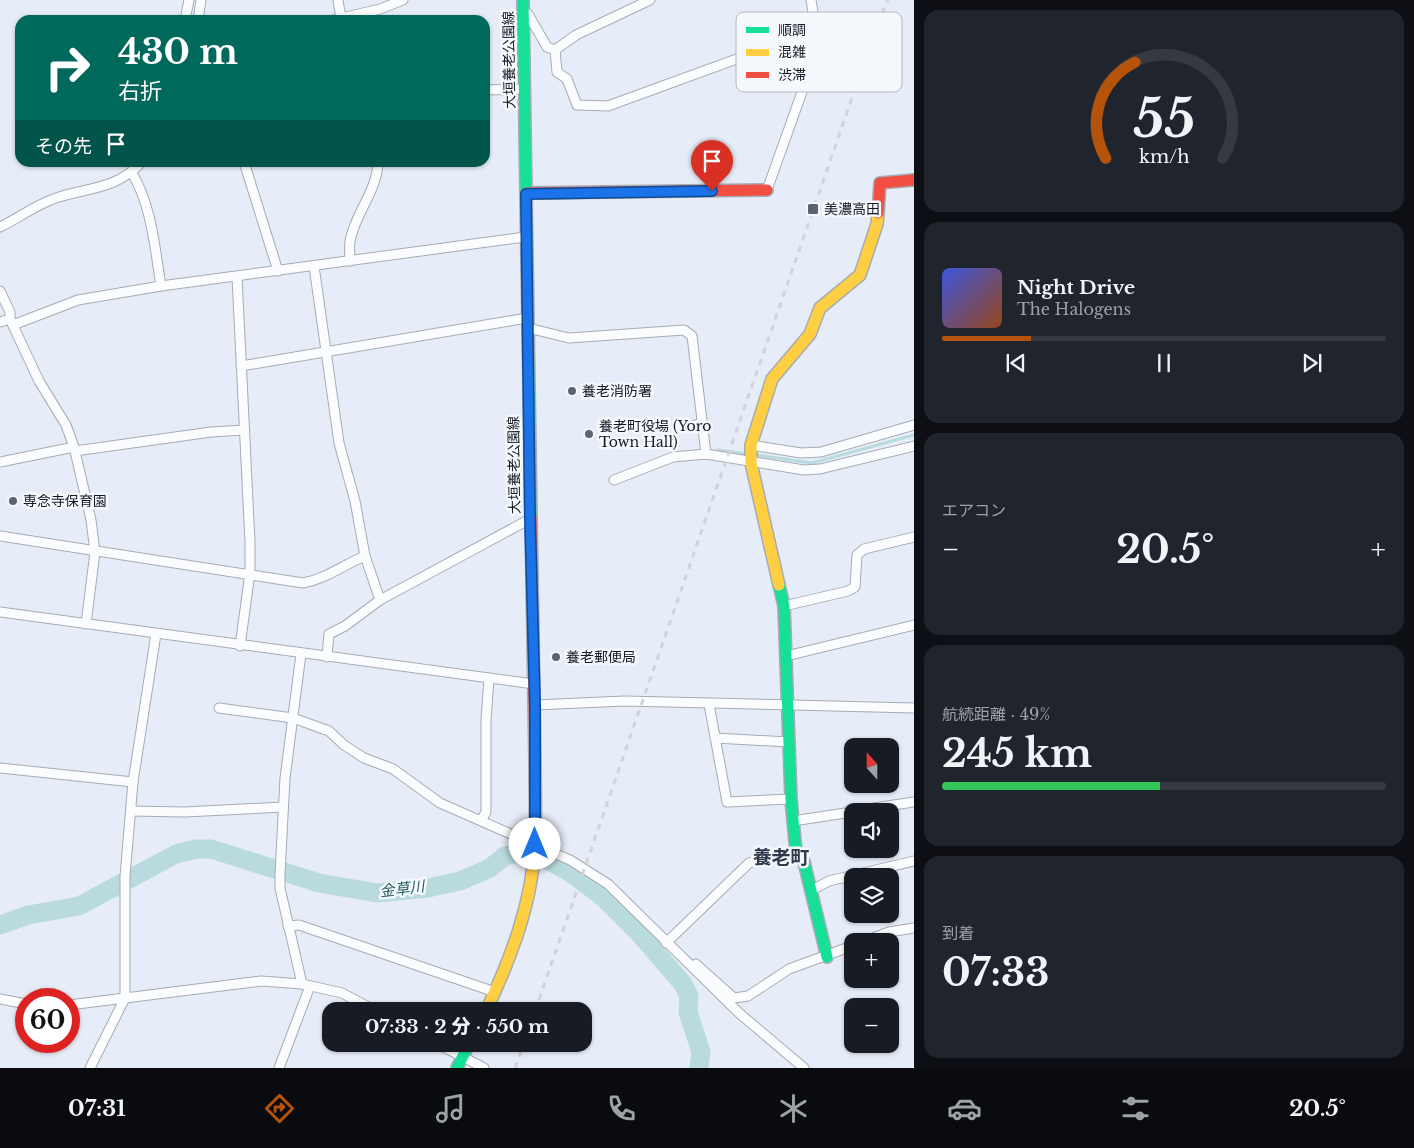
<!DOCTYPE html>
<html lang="ja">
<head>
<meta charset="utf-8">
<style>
	:root { --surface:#171b24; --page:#20242c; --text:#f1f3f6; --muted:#9ea1a6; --line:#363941; --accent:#b45309 }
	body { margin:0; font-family:"Libre Baskerville","Noto Sans JP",serif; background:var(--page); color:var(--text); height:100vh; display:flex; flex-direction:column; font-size:19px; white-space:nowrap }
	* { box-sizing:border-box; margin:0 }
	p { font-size:16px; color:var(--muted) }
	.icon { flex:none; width:28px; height:28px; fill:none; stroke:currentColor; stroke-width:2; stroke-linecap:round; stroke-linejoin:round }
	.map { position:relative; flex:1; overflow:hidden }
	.panel { display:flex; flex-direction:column; gap:10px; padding:10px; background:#0d0f14; width:500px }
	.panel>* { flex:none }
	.banner { position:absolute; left:15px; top:15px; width:475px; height:152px; border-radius:15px; box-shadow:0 1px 4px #0004; background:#00695c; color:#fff; overflow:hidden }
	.needle { width:32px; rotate:339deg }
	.controls { position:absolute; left:844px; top:738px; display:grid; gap:10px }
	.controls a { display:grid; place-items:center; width:55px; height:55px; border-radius:10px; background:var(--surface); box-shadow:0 1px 4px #0004; font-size:25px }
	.speed { position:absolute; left:15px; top:988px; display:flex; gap:10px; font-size:25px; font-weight:700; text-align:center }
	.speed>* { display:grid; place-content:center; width:65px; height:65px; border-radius:50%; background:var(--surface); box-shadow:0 1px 4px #0004; line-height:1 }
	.speed .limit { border:8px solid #d22; background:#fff; color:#111 }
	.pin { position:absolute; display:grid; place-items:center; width:42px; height:42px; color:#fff; margin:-51px -21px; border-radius:50% 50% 50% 0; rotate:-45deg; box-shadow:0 0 5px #0007 }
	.pin .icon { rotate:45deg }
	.me { position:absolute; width:55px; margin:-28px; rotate:0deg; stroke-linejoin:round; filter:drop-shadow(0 0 4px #0008) }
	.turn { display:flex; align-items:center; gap:18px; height:105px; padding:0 20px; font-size:22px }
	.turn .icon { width:65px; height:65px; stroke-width:2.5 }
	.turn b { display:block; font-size:35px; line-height:42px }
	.then { display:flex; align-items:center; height:48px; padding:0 20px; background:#0003; gap:10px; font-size:19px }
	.big { font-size:38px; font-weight:800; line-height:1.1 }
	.panel .widget { flex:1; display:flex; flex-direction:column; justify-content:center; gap:8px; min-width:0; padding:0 18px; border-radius:15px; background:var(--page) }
	.panel .dial { align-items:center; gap:0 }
	.dial svg { height:130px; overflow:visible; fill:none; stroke:var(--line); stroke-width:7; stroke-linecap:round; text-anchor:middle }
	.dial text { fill:var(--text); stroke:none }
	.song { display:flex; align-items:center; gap:15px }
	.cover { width:60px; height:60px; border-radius:8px; background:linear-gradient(135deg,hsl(230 70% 55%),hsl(20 70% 35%)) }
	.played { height:5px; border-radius:2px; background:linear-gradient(90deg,var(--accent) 20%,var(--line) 20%) }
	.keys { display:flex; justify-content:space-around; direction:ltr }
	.heat { display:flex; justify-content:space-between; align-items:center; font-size:28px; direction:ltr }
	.charge { height:8px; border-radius:4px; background:linear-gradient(90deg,#34c759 49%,var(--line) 0) }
	.trip { position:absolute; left:322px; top:1002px; width:270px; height:50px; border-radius:15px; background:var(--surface); box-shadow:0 1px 4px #0004; font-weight:800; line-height:50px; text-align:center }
	.tab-bar { display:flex; height:80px; justify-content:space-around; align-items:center; background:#090b0e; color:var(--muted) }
	.tab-bar .icon { width:35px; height:35px }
	.tab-bar .selected { color:var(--accent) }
	.tab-bar b { font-size:22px; color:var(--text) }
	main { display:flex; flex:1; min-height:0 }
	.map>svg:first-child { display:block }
</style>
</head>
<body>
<main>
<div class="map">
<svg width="914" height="1068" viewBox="0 0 914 1068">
	<rect width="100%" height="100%" fill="#e7edf8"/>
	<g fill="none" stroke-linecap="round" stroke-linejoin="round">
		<g stroke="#badbdd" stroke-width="3">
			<path d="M718,450L747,454"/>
			<path d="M756,455L812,463L914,435"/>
		</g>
		<path stroke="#badbdd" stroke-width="19" d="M0,925L28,915L79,906L176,854L196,849H211L319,883L377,893L428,888L460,881L490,868L505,856L517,853L547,860L568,871L604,898L639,933L683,984L689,996L688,1012L701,1052L699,1068"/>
		<defs>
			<g id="street">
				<path d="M338,0L341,18"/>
				<path d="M524,12L528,14L547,47L555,50"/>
				<path d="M185,20L189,0"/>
				<path d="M198,20L201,0"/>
				<path d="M333,20L380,9L403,0"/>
				<path d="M555,50L557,72L567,79L577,105L608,106L816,30"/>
				<path d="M555,50L576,35L650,0"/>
				<path d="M485,90L525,89"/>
				<path d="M244,162L278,271"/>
				<path d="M132,173C152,206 155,250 161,286"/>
				<path d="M767,190L817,50L818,43L811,0"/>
				<path d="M0,227C19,218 38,203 59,197C92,187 116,189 142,162"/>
				<path d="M350,261C350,255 349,248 350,241C355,213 377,192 378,162"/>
				<path d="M314,266L339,443L355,501L365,556L380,600"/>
				<path d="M237,277L250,542V573L240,646"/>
				<path d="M0,291L10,312V319L39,381L66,425L74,447L91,520L95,552L86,624"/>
				<path d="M0,322L10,319"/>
				<path d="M13,325L78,300L161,286L525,237"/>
				<path d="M528,328L569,338L684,330L692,336L706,454"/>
				<path d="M241,366L527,318"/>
				<path d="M677,425L688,427L703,423"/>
				<path d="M751,445L801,453L821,452L914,425"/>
				<path d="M75,451L211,432L244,430"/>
				<path d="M0,462L74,447"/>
				<path d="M614,480L673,457L706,454L804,470L820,469L914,446"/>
				<path d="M0,536L303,583C326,579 343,565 365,556"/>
				<path d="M784,606L848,591L855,587L857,555L864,549L914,537"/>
				<path d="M0,612L534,684"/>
				<path d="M301,654L285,778L280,874V888L302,984"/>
				<path d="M786,656L914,625"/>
				<path d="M327,657L329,634L345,626L380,600L530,519"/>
				<path d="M709,704L727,802L791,799"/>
				<path d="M535,705L625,701L914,708"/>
				<path d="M219,708L293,718L329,731L344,745L364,758L393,769L440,803L570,860L608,884L739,1013L804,1068"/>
				<path d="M715,738L788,742"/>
				<path d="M0,768L133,782"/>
				<path d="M131,811L185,812L283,807"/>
				<path d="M854,811L914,802"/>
				<path d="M482,819L486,812V720L489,678"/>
				<path d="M793,821L852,812"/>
				<path d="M812,890L829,881L914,861"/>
				<path d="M288,926L299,925L495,992"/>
				<path d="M865,941L889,932L914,928"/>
				<path d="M666,943L749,863L796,852"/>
				<path d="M696,964L734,998L748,996L789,969L852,946"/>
				<path d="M0,999L26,1004"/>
				<path d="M69,1005L261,981L302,984L342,993L376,1011"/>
				<path d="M438,1044L484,1068"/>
				<path d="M90,1068L125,998V876L133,782L156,634"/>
				<path d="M279,1068L310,986"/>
			</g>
			<g id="fast">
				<path d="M523,0L531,516"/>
				<path d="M779,585L784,606L791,799L796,852L804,862L827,957"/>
				<path d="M457,1068L469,1044"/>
			</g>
			<g id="slow">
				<path d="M779,585L751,463V445L772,379L810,334L820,308L860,275L877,224L878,213"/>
				<path d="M486,1011C511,958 533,901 535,842C536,815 535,788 535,761"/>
			</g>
			<g id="jam">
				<path d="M526,193L767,190"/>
				<path d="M878,213L880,183L914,180"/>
				<path d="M531,516L535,761"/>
			</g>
		</defs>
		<use href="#street" stroke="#a6abb4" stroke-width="11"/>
		<use href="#fast" stroke="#a6abb4" stroke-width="14"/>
		<use href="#slow" stroke="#a6abb4" stroke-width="14"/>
		<use href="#jam" stroke="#a6abb4" stroke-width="14"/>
		<use href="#street" stroke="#fbfcfe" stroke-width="9"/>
		<use href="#fast" stroke="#16e098" stroke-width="11"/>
		<use href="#slow" stroke="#ffcf43" stroke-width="11"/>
		<use href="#jam" stroke="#f24e42" stroke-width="11"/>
		<g stroke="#d1d3d6" stroke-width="3" stroke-dasharray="6 6" stroke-linecap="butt">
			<path d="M535,1011L879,20L888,0"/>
			<path d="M515,1068L524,1044"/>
		</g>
	</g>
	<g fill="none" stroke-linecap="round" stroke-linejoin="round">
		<defs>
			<path id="route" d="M535,844V705L530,519L526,194L712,191"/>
		</defs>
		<use href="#route" stroke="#114b97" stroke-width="12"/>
		<use href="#route" stroke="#1a73e8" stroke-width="9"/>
	</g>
	<g fill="#5e646d" stroke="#f5f8fd" stroke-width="2">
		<rect x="807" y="203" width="12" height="12" rx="2.5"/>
		<circle cx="572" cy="391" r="5"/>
		<circle cx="589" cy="434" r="5"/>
		<circle cx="13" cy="501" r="5"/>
		<circle cx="556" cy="657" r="5"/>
	</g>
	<g text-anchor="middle" stroke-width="5" stroke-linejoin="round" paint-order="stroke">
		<g font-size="14" fill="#151a22" stroke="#f5f8fd">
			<text transform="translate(509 60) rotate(-91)" y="5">大垣養老公園線</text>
			<text transform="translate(514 465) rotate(-91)" y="5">大垣養老公園線</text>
		</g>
		<g font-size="14" fill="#151a22" stroke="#f5f8fd" text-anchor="start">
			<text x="824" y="214">美濃高田</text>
			<text x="582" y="396">養老消防署</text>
			<text x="599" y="431">養老町役場 (Yoro<tspan x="599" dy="16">Town Hall)</tspan></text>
			<text x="23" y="506">専念寺保育園</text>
			<text x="566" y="662">養老郵便局</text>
		</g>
		<g font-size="15" font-style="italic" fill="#215d5d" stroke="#f5f8fd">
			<text transform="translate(402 889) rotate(-7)" y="5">金草川</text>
		</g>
		<g font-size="19" font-weight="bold" fill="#2f3a4d" stroke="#f5f8fd">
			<text x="781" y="864">養老町</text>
		</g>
	</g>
	<rect x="736" y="12" width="166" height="80" rx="8" fill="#f5f8fd" stroke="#b2b5bb" stroke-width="1"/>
	<rect x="746" y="27" width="23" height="6" fill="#16e098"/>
	<rect x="746" y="49" width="23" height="7" fill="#ffcf43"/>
	<rect x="746" y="72" width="23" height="6" fill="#f24e42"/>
	<g font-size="14" fill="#151a22">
		<text x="778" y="35">順調</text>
		<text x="778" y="57">混雑</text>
		<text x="778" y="80">渋滞</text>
	</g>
</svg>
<div class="controls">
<a><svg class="needle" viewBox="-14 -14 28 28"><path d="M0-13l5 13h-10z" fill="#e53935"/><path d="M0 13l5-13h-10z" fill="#9ea1a6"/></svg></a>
<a><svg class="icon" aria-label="sound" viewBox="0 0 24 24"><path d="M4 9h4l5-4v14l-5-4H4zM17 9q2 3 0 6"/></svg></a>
<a><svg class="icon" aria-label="layers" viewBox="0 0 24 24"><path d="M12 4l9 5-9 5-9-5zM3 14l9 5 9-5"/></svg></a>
<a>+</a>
<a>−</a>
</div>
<div class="speed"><div class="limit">60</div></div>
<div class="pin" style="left:712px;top:191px;background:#d93025"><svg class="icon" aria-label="arrive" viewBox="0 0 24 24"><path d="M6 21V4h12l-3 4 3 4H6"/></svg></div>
<svg class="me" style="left:535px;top:844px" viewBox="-20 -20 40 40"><circle r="19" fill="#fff"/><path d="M0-13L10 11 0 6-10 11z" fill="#1a73e8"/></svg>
<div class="trip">07:33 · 2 分 · 550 m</div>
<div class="banner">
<div class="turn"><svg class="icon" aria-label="right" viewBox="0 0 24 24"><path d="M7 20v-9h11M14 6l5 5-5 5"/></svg><div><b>430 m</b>右折</div></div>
<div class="then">その先<svg class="icon" aria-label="arrive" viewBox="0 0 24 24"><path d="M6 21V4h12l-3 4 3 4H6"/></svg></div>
</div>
</div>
<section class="panel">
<div class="widget dial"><svg viewBox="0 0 100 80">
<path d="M14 69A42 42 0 1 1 86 69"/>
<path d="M14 69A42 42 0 0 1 32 10" stroke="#b45309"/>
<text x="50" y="56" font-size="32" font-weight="700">55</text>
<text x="50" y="72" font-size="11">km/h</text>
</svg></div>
<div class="widget">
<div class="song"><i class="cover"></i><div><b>Night Drive</b><p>The Halogens</p></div></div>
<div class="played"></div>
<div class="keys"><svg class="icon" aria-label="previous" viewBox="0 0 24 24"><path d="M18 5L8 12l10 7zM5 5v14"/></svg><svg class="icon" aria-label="pause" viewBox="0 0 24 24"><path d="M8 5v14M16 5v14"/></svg><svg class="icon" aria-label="next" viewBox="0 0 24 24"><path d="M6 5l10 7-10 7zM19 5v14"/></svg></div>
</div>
<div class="widget"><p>エアコン</p>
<div class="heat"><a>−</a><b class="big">20.5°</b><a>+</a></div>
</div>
<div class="widget"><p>航続距離 · 49%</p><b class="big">245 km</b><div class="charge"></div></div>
<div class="widget"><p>到着</p><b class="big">07:33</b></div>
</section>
</main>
<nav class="tab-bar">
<b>07:31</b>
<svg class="icon selected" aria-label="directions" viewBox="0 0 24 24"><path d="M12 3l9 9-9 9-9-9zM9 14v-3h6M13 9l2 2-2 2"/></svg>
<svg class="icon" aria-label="music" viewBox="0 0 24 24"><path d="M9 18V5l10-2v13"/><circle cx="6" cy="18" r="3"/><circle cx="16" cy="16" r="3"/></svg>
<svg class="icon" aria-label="phone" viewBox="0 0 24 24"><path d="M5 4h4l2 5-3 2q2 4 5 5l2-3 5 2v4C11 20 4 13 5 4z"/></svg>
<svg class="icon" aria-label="climate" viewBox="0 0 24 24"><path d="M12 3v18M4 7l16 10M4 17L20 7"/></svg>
<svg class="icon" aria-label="car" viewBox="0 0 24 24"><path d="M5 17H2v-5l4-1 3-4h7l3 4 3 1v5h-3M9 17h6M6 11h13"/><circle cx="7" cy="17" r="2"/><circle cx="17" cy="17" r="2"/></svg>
<svg class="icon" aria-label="filters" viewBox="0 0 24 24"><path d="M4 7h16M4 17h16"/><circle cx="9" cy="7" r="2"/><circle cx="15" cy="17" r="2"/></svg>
<b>20.5°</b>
</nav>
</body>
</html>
